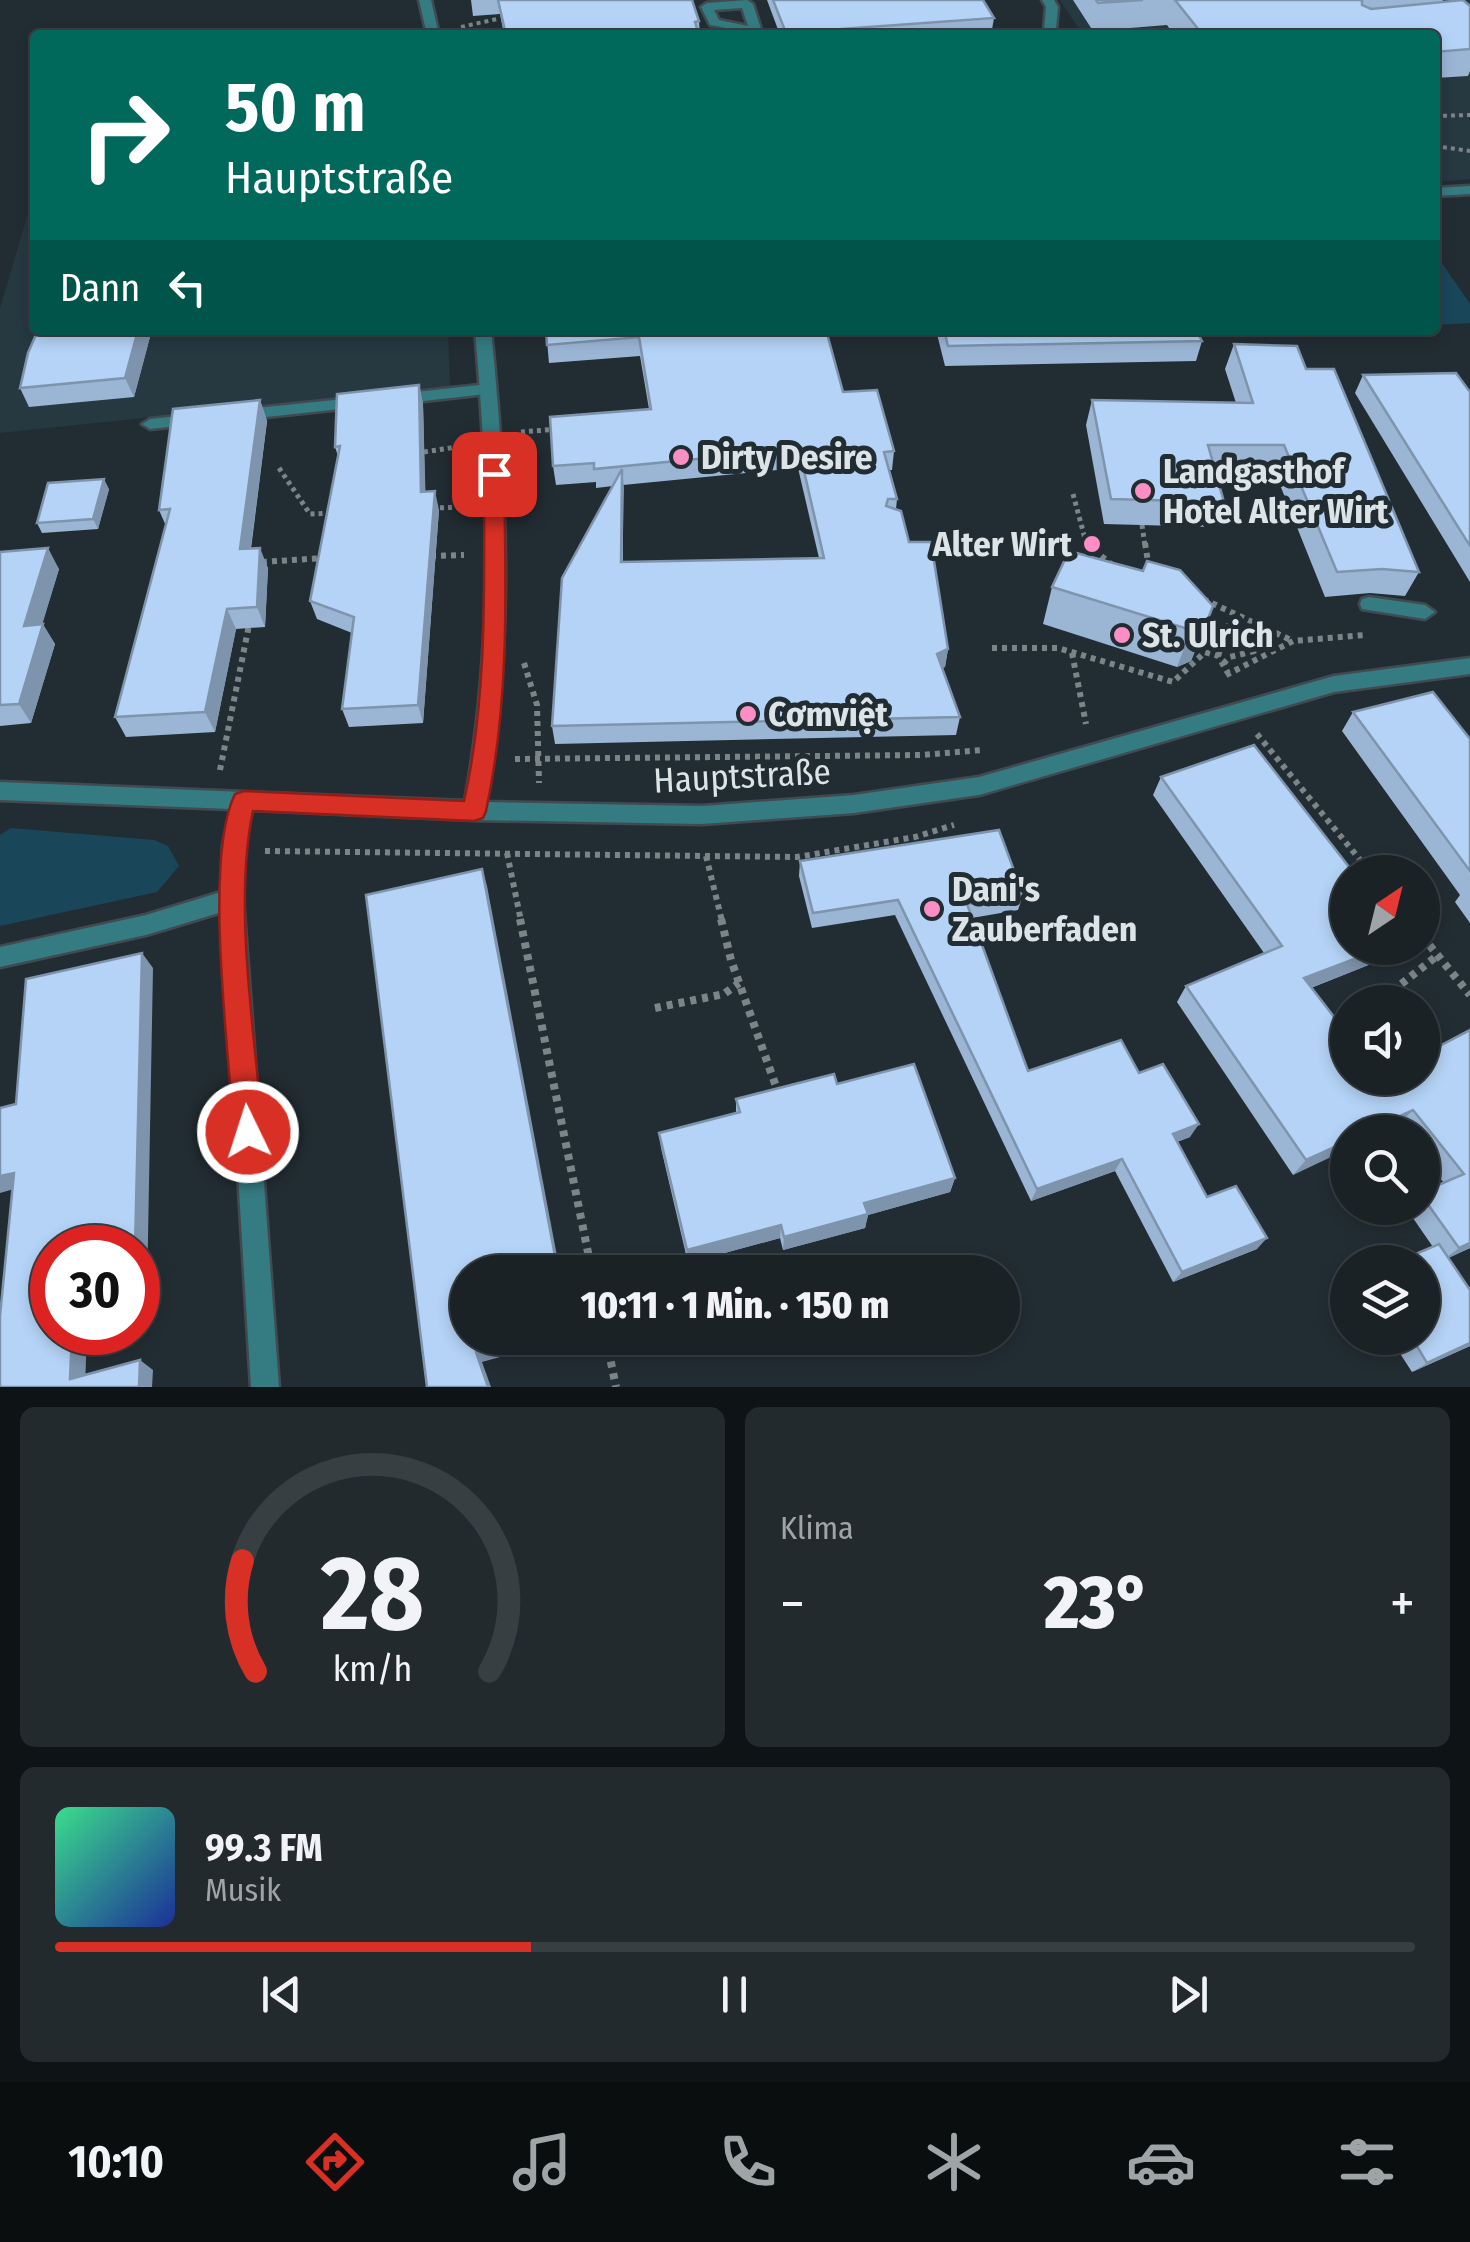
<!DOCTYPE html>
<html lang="de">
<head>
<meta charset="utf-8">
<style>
	:root { --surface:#1a2226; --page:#232a2e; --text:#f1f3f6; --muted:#9fa4a7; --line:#383f43; --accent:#d93025 }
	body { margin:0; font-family:"Fira Sans Condensed",sans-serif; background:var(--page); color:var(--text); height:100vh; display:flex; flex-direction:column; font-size:38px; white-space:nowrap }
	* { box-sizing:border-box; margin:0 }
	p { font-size:32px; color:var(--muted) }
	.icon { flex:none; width:55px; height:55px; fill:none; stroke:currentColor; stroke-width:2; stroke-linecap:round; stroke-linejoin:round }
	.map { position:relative; height:1387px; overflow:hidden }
	.side { display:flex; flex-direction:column; gap:20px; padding:20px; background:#0e1315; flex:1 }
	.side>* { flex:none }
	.guide { position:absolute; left:30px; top:30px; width:1410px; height:305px; border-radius:10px; box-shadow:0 5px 15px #0003,0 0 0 2px var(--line); background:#00695c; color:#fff; overflow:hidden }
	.needle { width:65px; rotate:35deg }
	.fabs { position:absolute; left:1330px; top:855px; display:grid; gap:20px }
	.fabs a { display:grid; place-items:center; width:110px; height:110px; border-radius:50%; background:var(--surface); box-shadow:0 5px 15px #0003,0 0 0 2px var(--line); font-size:50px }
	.speed { position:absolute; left:30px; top:1225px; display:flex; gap:20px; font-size:50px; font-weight:700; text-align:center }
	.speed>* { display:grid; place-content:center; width:130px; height:130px; border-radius:50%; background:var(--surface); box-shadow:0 5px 15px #0003,0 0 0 2px var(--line); line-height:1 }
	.speed .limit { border:15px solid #d22; background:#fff; color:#111 }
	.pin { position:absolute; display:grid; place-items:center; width:85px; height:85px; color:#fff; margin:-42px; border-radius:20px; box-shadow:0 5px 15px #0006 }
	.me { position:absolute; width:110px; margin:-55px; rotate:356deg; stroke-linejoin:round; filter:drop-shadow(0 0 8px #0008) }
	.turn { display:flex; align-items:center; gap:35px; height:210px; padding:0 30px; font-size:45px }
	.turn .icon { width:130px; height:130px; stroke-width:2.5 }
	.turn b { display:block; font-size:70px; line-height:85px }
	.then { display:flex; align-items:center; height:95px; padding:0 30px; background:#0003; gap:20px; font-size:38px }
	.big { font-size:75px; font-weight:800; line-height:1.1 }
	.side .widget { flex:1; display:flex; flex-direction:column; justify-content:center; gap:15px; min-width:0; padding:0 35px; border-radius:15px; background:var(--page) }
	.side .dial { align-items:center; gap:0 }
	.dial svg { height:260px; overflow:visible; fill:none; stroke:var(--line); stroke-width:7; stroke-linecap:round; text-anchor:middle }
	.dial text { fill:var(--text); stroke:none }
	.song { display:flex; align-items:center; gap:30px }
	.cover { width:120px; height:120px; border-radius:15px; background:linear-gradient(135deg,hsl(150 70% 55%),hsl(230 70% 35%)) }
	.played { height:10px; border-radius:5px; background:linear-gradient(90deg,var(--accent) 35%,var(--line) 35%) }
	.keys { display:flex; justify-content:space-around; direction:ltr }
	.heat { display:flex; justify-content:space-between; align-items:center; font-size:55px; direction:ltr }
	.side .tiles { flex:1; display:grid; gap:20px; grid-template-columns:1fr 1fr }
	.widget:last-child { grid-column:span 2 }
	.trip { position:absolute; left:450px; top:1255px; width:570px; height:100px; border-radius:50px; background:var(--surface); box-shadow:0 5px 15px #0003,0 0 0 2px var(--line); font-weight:800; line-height:100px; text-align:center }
	.dock { display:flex; height:160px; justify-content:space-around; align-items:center; background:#0a0e0f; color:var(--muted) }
	.dock .icon { width:70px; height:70px }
	.dock .selected { color:var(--accent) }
	.dock b { font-size:45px; color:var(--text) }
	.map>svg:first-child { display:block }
</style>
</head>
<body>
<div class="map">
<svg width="1470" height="1387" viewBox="0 0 1470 1387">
	<rect width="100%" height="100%" fill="#222d33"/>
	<g fill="#263840">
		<path d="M1060,0H1470V179L1435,182V35H1083Z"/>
		<path d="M35,190V330H448L450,386L0,433V308Z"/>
	</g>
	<g fill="#194759">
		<path d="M1435,253L1470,304V323L1435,325Z"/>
		<path d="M11,828L154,840L168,846L179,866L157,892L0,926V835Z"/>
	</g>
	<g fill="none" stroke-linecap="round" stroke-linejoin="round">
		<defs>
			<g id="lane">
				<path d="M489,384L495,385V393L397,404L389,399L397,394Z"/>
				<path d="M363,397L371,402L369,406L238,420L230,415L238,410Z"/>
				<path d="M199,414L205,415V423L150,429L142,424L150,419Z"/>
				<path d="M1369,597L1425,605L1435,612L1425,619L1362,609L1360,604L1362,599Z"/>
			</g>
			<g id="street">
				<path d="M419,0H431L439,35H427Z"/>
				<path d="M747,0L753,4L763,35L710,25L701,7L707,3ZM742,8L748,26L719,20L714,10Z"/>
				<path d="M1042,0H1054L1058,7L1056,29L1064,35H1050L1044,30L1046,7Z"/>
				<path d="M1470,186V194L1435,196V188Z"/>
				<path d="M475,330H491C507,488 514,645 486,802L702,806L854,795L979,777L1334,676L1470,658V674L1334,692L979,795L854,813L702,824L474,820L252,810L245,845L243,899L279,1387H251L222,912L146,935L0,967V947L146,915L221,892L223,845L231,809L0,800V782L465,801C494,645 489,488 475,330Z"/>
			</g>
		</defs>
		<use href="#lane" stroke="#404a50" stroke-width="5"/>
		<use href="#street" stroke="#404a50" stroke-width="5"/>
		<g stroke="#7b8589" stroke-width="4" stroke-dasharray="4 4" stroke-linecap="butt">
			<path d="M461,27L497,19"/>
			<path d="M1435,116L1470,115"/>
			<path d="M1435,146L1470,151"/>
		</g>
		<g stroke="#7b8589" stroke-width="5" stroke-dasharray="4 4" stroke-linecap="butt">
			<path d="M521,432L558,429"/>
			<path d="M424,452L463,446"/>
			<path d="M279,468L310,514L335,513"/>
			<path d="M1073,494L1087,546"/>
			<path d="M432,508L465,507"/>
			<path d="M1142,525L1145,546"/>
		</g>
		<g stroke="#7b8589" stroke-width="6" stroke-dasharray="5 5" stroke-linecap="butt">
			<path d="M1086,543L1112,565"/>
			<path d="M1145,543L1149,568"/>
			<path d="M431,556L464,555"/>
			<path d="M262,562L324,558"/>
			<path d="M1203,599L1293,641"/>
			<path d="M992,648H1058L1173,682L1205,652L1218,656L1228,673"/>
			<path d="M1072,653L1086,724"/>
			<path d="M1218,656L1228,626L1245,632L1254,651L1230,657L1224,663"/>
			<path d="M524,663L537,705L539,783"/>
			<path d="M1226,675L1293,641L1365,635"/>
			<path d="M1257,734L1370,872"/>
			<path d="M515,759L922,755L982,750"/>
			<path d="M220,770L250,620"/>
			<path d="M265,851L797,857L915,837L954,825"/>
			<path d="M507,853L521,921"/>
			<path d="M706,856L722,921"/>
		</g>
		<g stroke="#7b8589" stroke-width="8" stroke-dasharray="6 6" stroke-linecap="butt">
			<path d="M520,919L592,1272"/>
			<path d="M721,919L731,960L778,1092"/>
			<path d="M1422,936L1470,995"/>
			<path d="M1404,1002L1395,989L1438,955"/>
			<path d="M655,1008L724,994L739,983"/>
			<path d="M606,1338L616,1387"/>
		</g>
		<use href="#lane" fill="#347c82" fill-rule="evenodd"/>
		<use href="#street" fill="#347c82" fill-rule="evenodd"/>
	</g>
	<g fill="#9bb5d4" fill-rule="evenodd">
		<path d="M471,0H692L699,21L700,35H504L500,14L473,16Z"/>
		<path d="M767,0H983L994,18L991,35H780Z"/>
		<path d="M1073,0H1443L1442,2L1470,6V71L1468,76L1435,78V35H1174L1167,25L1093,31Z"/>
		<path d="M546,330H826L843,392L894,451L892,470H889L897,499L896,509L948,649L945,667L942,668L960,717L956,735L555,744L552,726L613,486L596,488V482L556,485L553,466L649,409L640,356L549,363ZM798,468L819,558L623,562V485Z"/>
		<path d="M936,330H1196L1202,341L1196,361L945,366Z"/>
		<path d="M151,333L134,397L29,407L20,388Z"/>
		<path d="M1234,344L1306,369L1419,572L1405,596L1370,593L1325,597L1274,470L1215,471L1224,502L1214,527L1104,524L1086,425L1092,400L1236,403L1225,369Z"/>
		<path d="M1363,375L1470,392V582L1355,393Z"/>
		<path d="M419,385L423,404L425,491L439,510L423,723L349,727L342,709L352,633L317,619L310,601L338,456L335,447Z"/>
		<path d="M260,400L267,421L251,549L268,568L265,627L236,629L215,732L126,737L115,717L166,526L159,510Z"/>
		<path d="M109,489L98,529L42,533L37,523Z"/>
		<path d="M0,552L59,569L42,624L55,644L31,723L0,726Z"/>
		<path d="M1052,587L1213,606L1191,661L1177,667L1043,624Z"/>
		<path d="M1353,712L1470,739V923L1455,902L1460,895L1342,731Z"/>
		<path d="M1161,777L1391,956L1311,988L1348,1078L1430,1051L1470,1030V1248L1448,1258L1470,1290V1346L1412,1372L1390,1338H1422L1433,1247L1406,1208H1422V1192L1444,1183L1422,1156V1132H1404L1398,1125L1382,1132H1348L1293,1175L1177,1002L1186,986L1264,953L1153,795Z"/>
		<path d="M800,861L1023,895L1018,910L972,918L1028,1071L1139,1073L1190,1137L1177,1142L1207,1197L1257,1249L1173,1282L1115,1171L1031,1201L895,915L812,928L799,876Z"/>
		<path d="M837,1084L955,1178L950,1192L868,1215L865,1228L783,1250L780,1238L688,1263L661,1148L659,1133L736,1113V1099Z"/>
	</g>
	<g fill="#7e94ac">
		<path d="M138,330H149L151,333L134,397L125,378Z"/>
		<path d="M419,385L423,404L426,511L421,492Z"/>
		<path d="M260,400L267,421L248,569L240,549Z"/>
		<path d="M622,469L624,488L622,580L621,562Z"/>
		<path d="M104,479L109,489L98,529L93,519Z"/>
		<path d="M435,491L439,510L423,723L418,705Z"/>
		<path d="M48,548L59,569L36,645L24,626Z"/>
		<path d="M260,548L268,568L265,627L257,607Z"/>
		<path d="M227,609L236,629L215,732L205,712Z"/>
		<path d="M43,624L55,644L31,723L19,704Z"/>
		<path d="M1206,624L1191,661L1177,667L1191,630Z"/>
		<path d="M948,649L945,667L934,672L937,654Z"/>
		<path d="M482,869L487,886L560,1272H558Z"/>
		<path d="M1383,948H1398L1391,956L1293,995L1304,978Z"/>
		<path d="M142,953L153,968L147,1292L138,1295V1248H135Z"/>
		<path d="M1413,1110L1398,1125L1382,1132H1365Z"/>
		<path d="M1199,1124L1190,1137L1165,1146L1173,1134Z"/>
		<path d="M1348,1141V1149L1293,1175L1306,1160Z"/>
		<path d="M1122,1159L1115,1171L1031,1201L1037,1189Z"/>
		<path d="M14,1173L28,1185L0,1193V1176Z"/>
		<path d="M955,1178L950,1192L868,1215L865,1228L783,1250L784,1237L864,1203Z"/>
		<path d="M781,1225L780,1238L688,1263L687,1250Z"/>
		<path d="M1267,1238L1257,1249L1173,1282L1182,1272Z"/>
		<path d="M1470,1243V1248L1442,1261L1459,1248Z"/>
		<path d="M72,1332H87L85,1387L70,1379Z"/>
		<path d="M525,1338H568L482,1362L491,1387H488L476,1352Z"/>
		<path d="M1470,1343V1346L1412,1372L1427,1363Z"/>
		<path d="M140,1360L153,1370L152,1387H139Z"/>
	</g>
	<g fill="#b4d3f6" stroke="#7e94ac" stroke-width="2.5">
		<path d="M498,0H692L699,21L695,22L699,35H506Z"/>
		<path d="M773,0H983L994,18L786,33Z"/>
		<path d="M1096,0H1143L1098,3Z"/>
		<path d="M1175,0H1362V5L1371,9L1463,0L1470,6V49L1435,52V35H1203Z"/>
		<path d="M38,330H138L125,378L20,388L28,353Z"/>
		<path d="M546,330H826L843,392L877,390L894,451L884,452L897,499H888L886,506L901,511L909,542H931L948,649L937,654L960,717L552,726L562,578L622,469L621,562L824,558L799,449L594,469V463L553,466L550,417L651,409L639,337L547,345Z"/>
		<path d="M944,330H1196L1202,341L948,346Z"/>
		<path d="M1234,344L1297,346L1306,369H1334L1419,572L1382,569L1337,572L1284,445H1208L1224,502L1111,499L1092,400L1253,403Z"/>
		<path d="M1456,373L1470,392V546L1363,375Z"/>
		<path d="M419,385L421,492L435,491L418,705L342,709L354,617L310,601L340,446L335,447L337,394Z"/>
		<path d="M260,400L240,549L260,548L257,607L227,609L205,712L115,717L170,509L159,510L173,409Z"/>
		<path d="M104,479L93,519L37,523L48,483Z"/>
		<path d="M48,548L24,626L43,624L19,704L0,705V552Z"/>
		<path d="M1069,551L1143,571L1147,561L1180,570L1213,606L1206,624L1191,630L1052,587Z"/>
		<path d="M1433,692L1470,739V871L1353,712Z"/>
		<path d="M1254,745L1353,872H1348V948H1383L1304,978L1348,1035V1078H1422V1042L1430,1051L1470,1030V1243L1459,1248L1422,1196V1192L1464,1174L1413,1110L1365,1132H1348V1141L1306,1160L1186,986L1282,946L1161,777Z"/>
		<path d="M999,830L1023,895L967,904L1028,1071L1121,1040L1139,1073L1163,1064L1199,1124L1173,1134L1207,1197L1236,1186L1267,1238L1182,1272L1122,1159L1037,1189L898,900L813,913L800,861Z"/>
		<path d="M482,869L558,1272H468V1338H525L476,1352L488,1387H427L366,895Z"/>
		<path d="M142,953L135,1248H52V1332H72L70,1379L140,1360L139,1387H0V1316L14,1173L0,1176V1108L16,1104L26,979Z"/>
		<path d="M914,1064L955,1178L864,1203L868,1214L784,1237L781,1225L687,1250L659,1133L740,1112L736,1099L834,1074L837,1084Z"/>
		<path d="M1439,1244L1470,1290V1343L1427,1363L1412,1338H1422V1262H1397Z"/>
	</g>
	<path fill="#d93025" stroke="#8d1f18" stroke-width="2.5" d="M494,467L504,474C506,586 510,701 486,811L483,818L474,821L253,811C233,905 255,1035 263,1132L258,1142L248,1146L238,1142L234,1132C229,1054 203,858 235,794L244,791L464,801C488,695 484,582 484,474Z"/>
	<g fill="#fb8fc5" stroke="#222d33" stroke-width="4">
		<circle cx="681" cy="457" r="10"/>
		<circle cx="1143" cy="491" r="10"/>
		<circle cx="1092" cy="544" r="10"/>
		<circle cx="1122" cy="635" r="10"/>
		<circle cx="748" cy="714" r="10"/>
		<circle cx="932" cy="909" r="10"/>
	</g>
	<g text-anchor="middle" stroke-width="10" stroke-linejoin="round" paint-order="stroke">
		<g font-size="35" font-weight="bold" fill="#dce4e7" stroke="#222d33" text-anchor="start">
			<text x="701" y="469">Dirty Desire</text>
			<text x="1163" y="483">Landgasthof<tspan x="1163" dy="40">Hotel Alter Wirt</tspan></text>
			<text x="1072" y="556" text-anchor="end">Alter Wirt</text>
			<text x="1142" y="647">St. Ulrich</text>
			<text x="768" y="726">Cơmviệt</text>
			<text x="952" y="901">Dani's<tspan x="952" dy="40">Zauberfaden</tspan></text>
		</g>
		<g font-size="35" fill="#dce4e7" stroke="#222d33">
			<text transform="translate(742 776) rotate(-3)" y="12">Hauptstraße</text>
		</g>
	</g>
</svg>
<div class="fabs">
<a><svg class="needle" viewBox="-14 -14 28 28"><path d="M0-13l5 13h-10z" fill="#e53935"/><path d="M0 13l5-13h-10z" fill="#9fa4a7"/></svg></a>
<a><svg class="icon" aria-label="sound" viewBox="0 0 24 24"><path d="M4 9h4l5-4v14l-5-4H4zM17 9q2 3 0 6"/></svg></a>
<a><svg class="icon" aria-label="search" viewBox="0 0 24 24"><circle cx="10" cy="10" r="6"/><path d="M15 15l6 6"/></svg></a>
<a><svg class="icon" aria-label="layers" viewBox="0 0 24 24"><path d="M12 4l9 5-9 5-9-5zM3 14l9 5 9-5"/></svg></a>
</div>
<div class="speed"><div class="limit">30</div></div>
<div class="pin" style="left:494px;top:474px;background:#d93025"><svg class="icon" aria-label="arrive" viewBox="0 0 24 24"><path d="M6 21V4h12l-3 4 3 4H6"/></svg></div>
<svg class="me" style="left:248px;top:1132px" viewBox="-20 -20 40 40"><circle r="17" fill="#d93025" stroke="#fff" stroke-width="3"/><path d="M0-11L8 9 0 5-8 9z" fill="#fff"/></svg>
<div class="trip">10:11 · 1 Min. · 150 m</div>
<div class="guide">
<div class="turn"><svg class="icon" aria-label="right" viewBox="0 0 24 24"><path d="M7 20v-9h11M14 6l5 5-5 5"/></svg><div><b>50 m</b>Hauptstraße</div></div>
<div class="then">Dann<svg class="icon" aria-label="left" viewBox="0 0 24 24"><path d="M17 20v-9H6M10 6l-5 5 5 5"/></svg></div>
</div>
</div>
<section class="side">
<div class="tiles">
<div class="widget dial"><svg viewBox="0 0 100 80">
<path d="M14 69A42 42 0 1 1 86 69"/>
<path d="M14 69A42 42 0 0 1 10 35" stroke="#d93025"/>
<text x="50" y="56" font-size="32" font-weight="700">28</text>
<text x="50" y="72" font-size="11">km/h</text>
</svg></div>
<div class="widget"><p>Klima</p>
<div class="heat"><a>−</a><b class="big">23°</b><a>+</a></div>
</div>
<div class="widget">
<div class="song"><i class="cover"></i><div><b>99.3 FM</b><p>Musik</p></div></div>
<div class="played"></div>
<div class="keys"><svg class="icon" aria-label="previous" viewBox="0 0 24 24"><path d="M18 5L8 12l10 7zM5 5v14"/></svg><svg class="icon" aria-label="pause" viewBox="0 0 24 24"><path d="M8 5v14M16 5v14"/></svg><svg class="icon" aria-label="next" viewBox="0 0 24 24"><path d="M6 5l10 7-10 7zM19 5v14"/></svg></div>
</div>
</div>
</section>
<nav class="dock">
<b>10:10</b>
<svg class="icon selected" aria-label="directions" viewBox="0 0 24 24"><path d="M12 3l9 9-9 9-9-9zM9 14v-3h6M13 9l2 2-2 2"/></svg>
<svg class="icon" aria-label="music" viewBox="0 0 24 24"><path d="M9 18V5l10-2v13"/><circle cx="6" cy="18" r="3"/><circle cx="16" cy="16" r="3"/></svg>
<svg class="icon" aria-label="phone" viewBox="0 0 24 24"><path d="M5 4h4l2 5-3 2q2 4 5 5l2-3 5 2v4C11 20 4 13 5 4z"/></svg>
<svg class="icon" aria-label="climate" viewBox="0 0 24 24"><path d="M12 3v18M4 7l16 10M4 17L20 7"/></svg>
<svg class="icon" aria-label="car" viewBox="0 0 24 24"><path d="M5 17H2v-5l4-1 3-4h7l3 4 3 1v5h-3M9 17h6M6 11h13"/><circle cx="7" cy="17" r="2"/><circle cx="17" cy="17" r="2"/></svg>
<svg class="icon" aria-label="filters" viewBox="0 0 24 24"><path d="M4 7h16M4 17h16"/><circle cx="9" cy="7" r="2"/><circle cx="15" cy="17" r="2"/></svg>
</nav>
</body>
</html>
